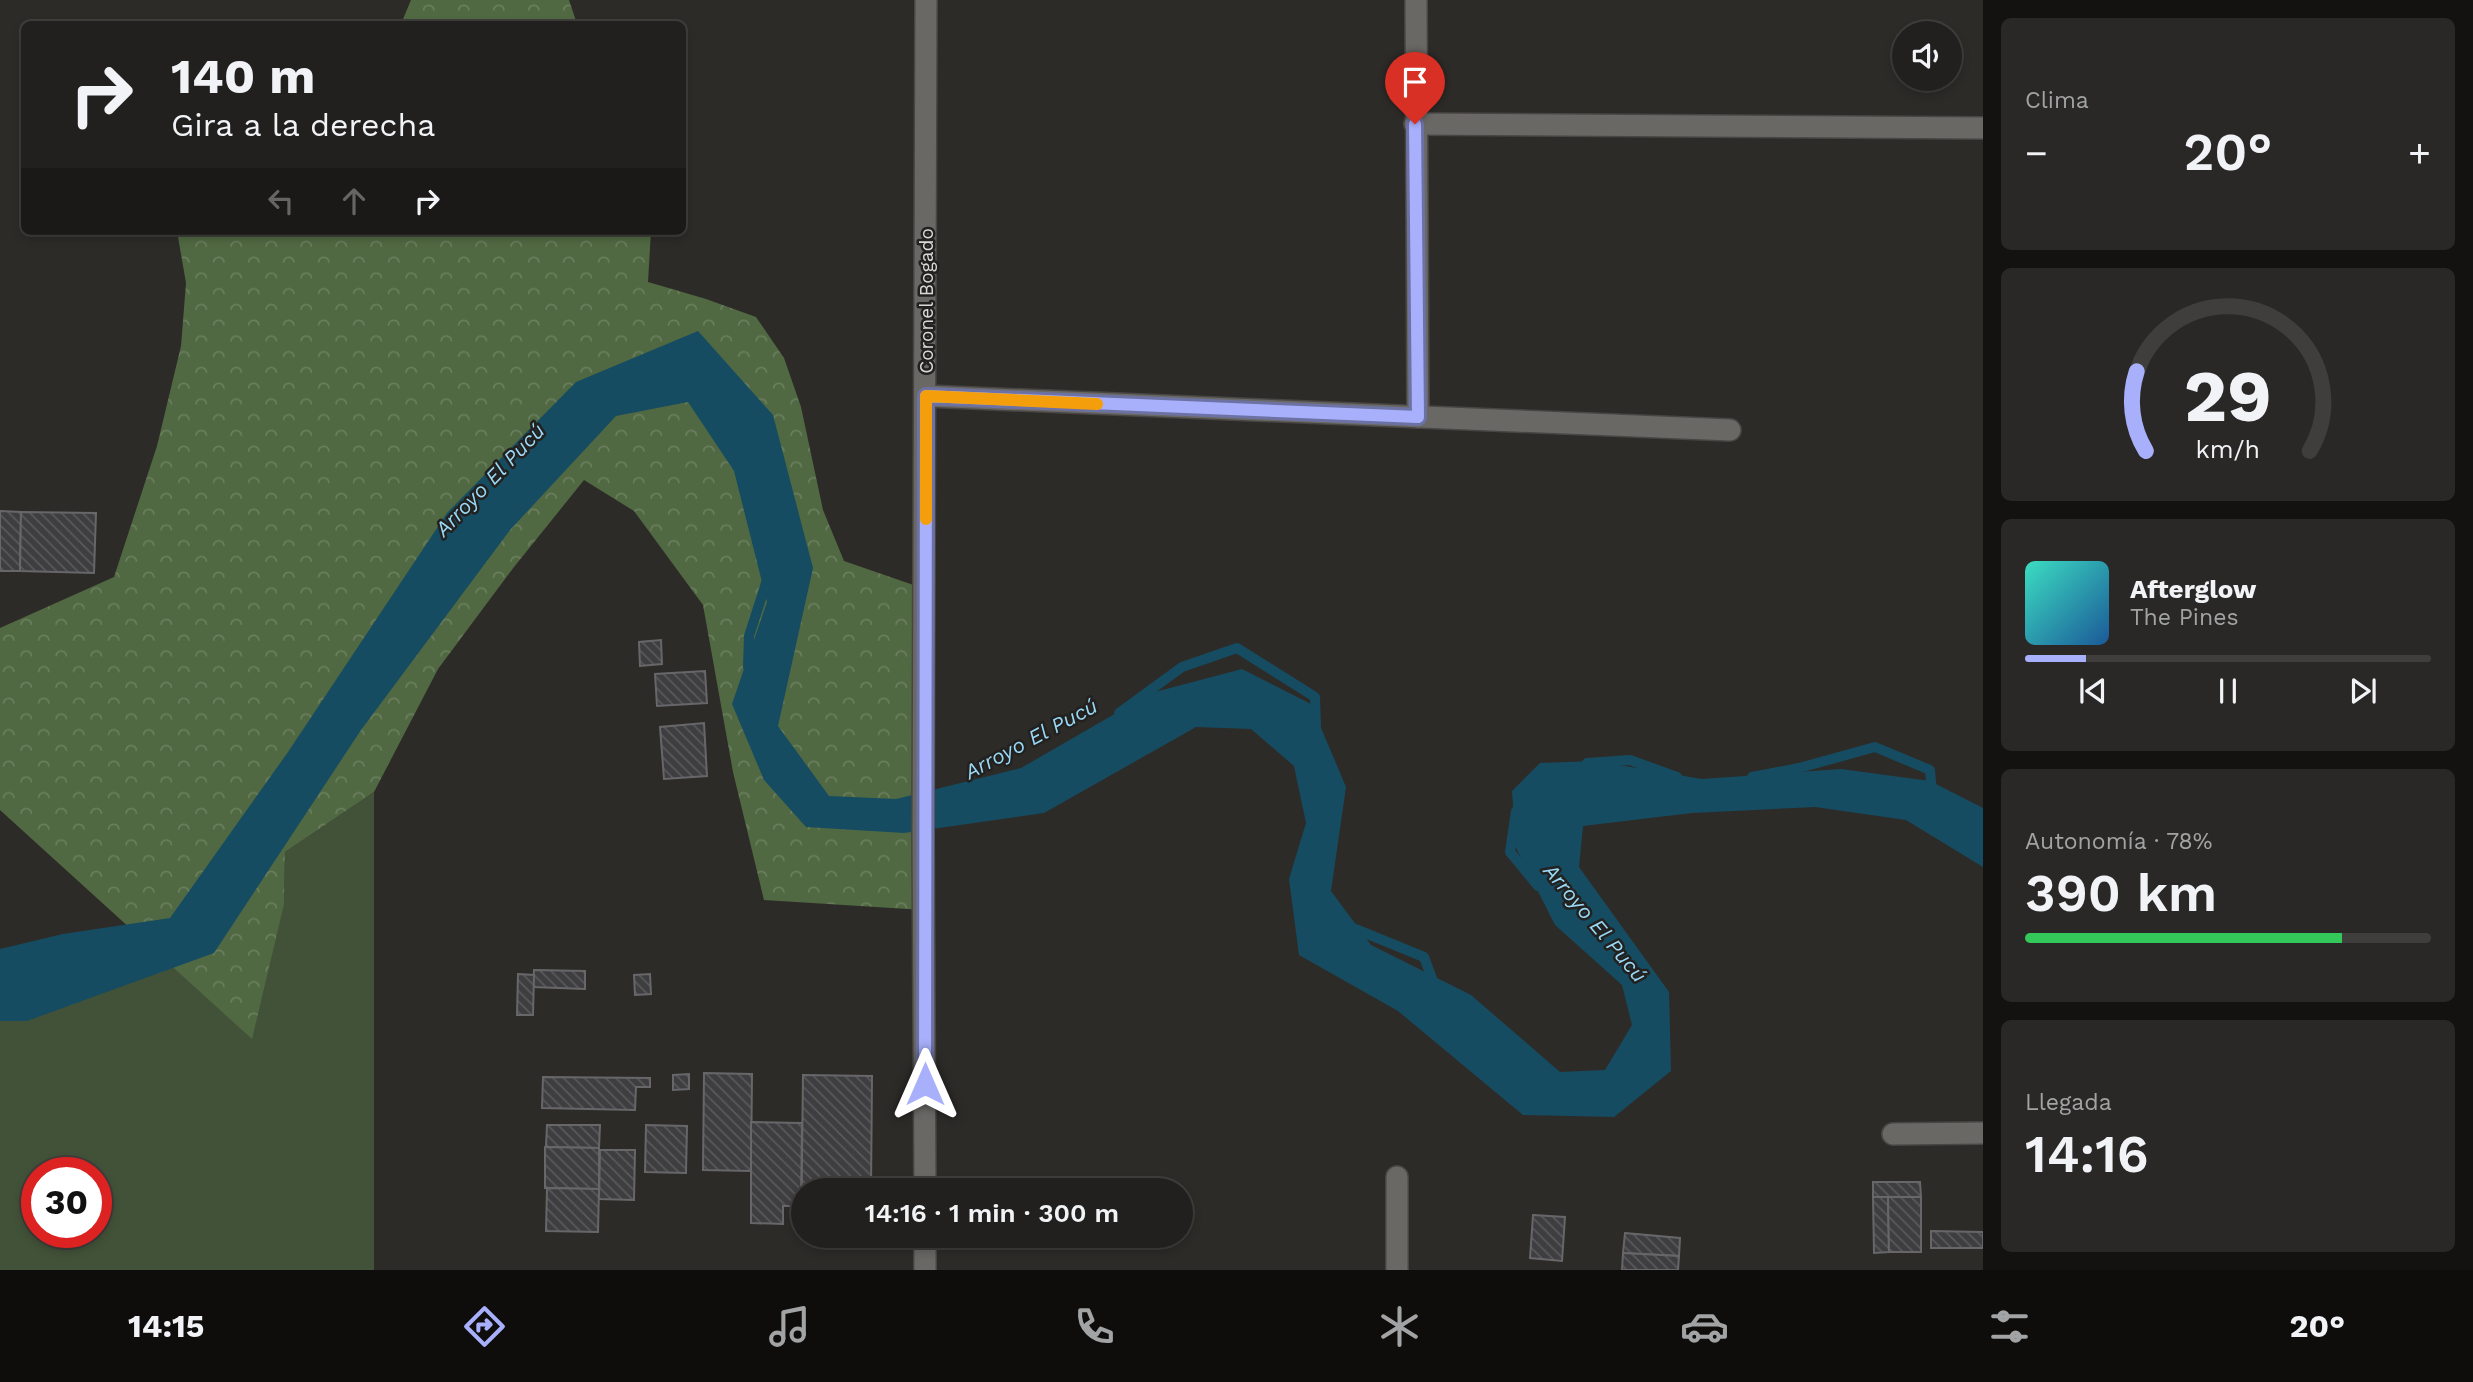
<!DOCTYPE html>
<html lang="es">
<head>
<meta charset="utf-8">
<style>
	:root { --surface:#22201e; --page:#2a2827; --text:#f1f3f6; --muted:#a2a3a4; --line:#3f3e3c; --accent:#a8b0fc }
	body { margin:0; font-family:"Work Sans",sans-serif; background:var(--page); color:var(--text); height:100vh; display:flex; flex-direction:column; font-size:26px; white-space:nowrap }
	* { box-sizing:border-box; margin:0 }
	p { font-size:23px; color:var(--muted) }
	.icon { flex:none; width:38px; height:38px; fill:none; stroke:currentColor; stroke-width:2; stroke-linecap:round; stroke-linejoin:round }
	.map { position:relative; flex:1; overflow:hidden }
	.side { display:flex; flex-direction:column; gap:18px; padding:18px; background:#131210; width:490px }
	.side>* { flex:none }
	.guide { position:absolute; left:21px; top:21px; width:665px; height:214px; border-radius:10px; box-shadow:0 4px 10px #0003,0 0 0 2px var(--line); background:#22201e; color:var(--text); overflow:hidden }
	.tools { position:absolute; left:1892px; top:21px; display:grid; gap:14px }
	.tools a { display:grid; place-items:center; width:70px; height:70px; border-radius:50%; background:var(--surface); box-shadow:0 4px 10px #0003,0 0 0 2px var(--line); font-size:35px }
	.speed { position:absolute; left:21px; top:1157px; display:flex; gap:14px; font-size:35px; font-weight:700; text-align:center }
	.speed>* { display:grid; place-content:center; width:91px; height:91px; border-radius:50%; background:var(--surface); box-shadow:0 4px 10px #0003,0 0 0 2px var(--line); line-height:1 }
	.speed .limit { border:10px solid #d22; background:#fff; color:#111 }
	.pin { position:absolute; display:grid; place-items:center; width:60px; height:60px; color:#fff; margin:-72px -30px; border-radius:50% 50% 50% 0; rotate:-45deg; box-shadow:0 0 7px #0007 }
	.pin .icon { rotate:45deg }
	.me { position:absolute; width:77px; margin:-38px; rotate:0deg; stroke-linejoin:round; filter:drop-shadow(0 0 5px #0008) }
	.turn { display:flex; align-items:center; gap:24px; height:147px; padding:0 35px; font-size:32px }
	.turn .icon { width:91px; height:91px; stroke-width:2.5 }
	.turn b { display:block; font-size:49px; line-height:60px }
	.lanes { display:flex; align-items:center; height:66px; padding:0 35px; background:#0003; justify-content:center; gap:35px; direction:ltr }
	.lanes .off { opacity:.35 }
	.big { font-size:52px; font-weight:600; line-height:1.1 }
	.side .card { flex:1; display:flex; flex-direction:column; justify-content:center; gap:10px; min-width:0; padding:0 24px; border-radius:10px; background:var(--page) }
	.side .dial { align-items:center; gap:0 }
	.dial svg { height:182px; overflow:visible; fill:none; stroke:var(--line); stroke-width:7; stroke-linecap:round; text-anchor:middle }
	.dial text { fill:var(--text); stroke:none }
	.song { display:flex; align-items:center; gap:21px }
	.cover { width:84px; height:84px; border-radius:10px; background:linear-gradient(135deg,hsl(170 70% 55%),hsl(210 70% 35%)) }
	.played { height:7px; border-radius:4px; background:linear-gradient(90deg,var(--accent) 15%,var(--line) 15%) }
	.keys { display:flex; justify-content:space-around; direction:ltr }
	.heat { display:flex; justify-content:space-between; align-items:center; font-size:38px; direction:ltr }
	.charge { height:10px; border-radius:5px; background:linear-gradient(90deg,#34c759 78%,var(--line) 0) }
	.trip { position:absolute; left:791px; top:1178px; width:402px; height:70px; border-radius:35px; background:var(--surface); box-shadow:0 4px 10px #0003,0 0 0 2px var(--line); font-weight:600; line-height:70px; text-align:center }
	.tab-bar { display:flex; height:112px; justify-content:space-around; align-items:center; background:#0e0d0c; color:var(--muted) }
	.tab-bar .icon { width:49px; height:49px }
	.tab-bar .selected { color:var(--accent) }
	.tab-bar b { font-size:32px; color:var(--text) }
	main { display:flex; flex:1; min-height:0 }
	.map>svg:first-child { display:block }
</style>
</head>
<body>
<main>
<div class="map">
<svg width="1983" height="1270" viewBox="0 0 1983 1270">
	<defs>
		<pattern id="forest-crowns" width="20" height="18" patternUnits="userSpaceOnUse" patternTransform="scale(1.75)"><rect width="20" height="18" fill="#516942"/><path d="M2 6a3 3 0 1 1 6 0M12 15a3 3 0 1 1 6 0" fill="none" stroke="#697e5d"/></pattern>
		<pattern id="building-back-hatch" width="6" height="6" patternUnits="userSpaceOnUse" patternTransform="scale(1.75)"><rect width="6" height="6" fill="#3e3e41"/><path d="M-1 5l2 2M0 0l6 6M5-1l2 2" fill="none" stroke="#59595c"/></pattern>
	</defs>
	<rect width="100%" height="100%" fill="#2d2b28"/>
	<path fill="#425238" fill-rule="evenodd" d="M374,792V1270H0V973L284,904L285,852ZM37,1172H96V1232H37Z"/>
	<g fill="url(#forest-crowns)">
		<path d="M411,0H569L577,24H401Z"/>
		<path d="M177,231H651L648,282L706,299L756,317L784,358L801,407L823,510L844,561L925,589L924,910L764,900L733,772L703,605L634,511L584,480L514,567L438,669L374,792L285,852L284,904L252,1039L0,810V628L114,577L157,446L181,346L186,283Z"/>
	</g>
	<path fill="#164c61" d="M698,331L773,415L813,568L778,726L829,796L896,799L1021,768L1151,693L1242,669L1311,704L1346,787L1331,891L1371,945L1471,995L1560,1072L1605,1070L1632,1025L1622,985L1555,925L1516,848L1512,791L1540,763L1595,761L1702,779L1841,769L1930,781L1983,808V867L1906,820L1815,807L1692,813L1583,826L1579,867L1669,992L1671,1071L1614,1117L1523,1115L1398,1011L1299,955L1289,879L1306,823L1294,766L1251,729L1196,727L1044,813L904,833L806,827L764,780L732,704L767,602L734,471L688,402L616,416L510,530L361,730L214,953L27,1021H0V949L63,934L170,918L288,752L447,513L576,382Z"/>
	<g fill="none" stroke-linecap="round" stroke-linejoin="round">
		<g stroke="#164c61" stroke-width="10">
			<path d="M748,667L749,636L767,580"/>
			<path d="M1119,713L1182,667L1237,648L1315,697L1316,726"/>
			<path d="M1587,763L1630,760L1677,777"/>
			<path d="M1752,777L1799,768L1875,747L1930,770L1932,794"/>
			<path d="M1516,811L1510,852L1538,886"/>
			<path d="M1348,926L1424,957L1434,984"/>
		</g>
	</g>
	<g fill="url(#building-back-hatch)" stroke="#67676a" stroke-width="2">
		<path d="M0,511L21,512L20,571H0Z"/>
		<path d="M21,512L96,513L94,573L20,571Z"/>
		<path d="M661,640L662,664L640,666L639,642Z"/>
		<path d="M705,671L707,703L657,706L655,674Z"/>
		<path d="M704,723L707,776L664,779L660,727Z"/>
		<path d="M534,970L585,971V989L533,987Z"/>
		<path d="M518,974L534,975L533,1015H517Z"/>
		<path d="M650,974L651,994L635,995L634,975Z"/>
		<path d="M704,1073L752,1074L751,1171L703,1170Z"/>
		<path d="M689,1074V1089L673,1090V1075Z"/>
		<path d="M803,1075L872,1076L871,1190H803V1236L870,1237L801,1236Z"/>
		<path d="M543,1077L650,1078V1087H636L635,1110L542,1108Z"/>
		<path d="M751,1122L802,1123L801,1206H783V1224L751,1223Z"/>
		<path d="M547,1125H600L599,1148L546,1147Z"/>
		<path d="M646,1125L687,1126L686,1173L645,1172Z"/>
		<path d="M545,1147L599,1148V1189L545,1188Z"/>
		<path d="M600,1150H635L634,1200L599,1199Z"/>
		<path d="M1873,1182H1920L1921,1197H1873Z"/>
		<path d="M547,1188L599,1189L598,1232L546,1231Z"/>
		<path d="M1873,1197H1888L1889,1252L1874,1253Z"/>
		<path d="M1888,1197H1921V1252H1889Z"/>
		<path d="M1533,1215L1565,1217L1562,1261L1530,1258Z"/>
		<path d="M1931,1231L1983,1232V1248H1931Z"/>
		<path d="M1625,1233L1680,1238L1679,1256L1623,1253Z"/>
		<path d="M1623,1253L1679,1256L1678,1270H1622Z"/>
	</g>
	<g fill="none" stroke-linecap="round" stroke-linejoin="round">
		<defs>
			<g id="minor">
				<path d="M1416,0L1418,417"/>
				<path d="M1415,124L1983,128"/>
				<path d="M926,396L1730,430"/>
				<path d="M1893,1134L1983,1133"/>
				<path d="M1397,1177V1270"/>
				<path d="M925,1190L923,831L926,0"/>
				<path d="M925,1236V1270"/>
			</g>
		</defs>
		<use href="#minor" stroke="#484644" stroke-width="24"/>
		<use href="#minor" stroke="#6a6865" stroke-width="21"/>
	</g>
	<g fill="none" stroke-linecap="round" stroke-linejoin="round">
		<defs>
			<path id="route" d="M925,1084L926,396L1418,417L1415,124"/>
		</defs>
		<use href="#route" stroke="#6d72a4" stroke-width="18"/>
		<use href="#route" stroke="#a8b0fc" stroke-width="12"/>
		<path stroke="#f59e0b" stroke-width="12" d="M926,519V396L1097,404"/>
	</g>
	<g text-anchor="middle" stroke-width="5" stroke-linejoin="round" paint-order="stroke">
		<g font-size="19" fill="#d9d8d6" stroke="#23211f">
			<text transform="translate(926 301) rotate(-90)" y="7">Coronel Bogado</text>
		</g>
		<g font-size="21" font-style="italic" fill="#99d9f6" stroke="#23211f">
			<text transform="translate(490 480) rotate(-46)" y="7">Arroyo El Pucú</text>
			<text transform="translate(1031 739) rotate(-28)" y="7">Arroyo El Pucú</text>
			<text transform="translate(1595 923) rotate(50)" y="7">Arroyo El Pucú</text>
		</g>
	</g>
</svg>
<div class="tools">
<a><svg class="icon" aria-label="sound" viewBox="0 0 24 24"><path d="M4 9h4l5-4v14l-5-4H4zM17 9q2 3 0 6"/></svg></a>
</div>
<div class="speed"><div class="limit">30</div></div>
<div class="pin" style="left:1415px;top:124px;background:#d93025"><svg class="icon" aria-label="arrive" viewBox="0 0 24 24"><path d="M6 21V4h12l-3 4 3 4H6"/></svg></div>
<svg class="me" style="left:925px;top:1084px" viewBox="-20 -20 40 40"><path d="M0-17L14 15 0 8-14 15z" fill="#a8b0fc" stroke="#fff" stroke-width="4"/></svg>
<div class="trip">14:16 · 1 min · 300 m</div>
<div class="guide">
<div class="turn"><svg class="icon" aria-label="right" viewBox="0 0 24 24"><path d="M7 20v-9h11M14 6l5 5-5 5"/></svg><div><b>140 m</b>Gira a la derecha</div></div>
<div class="lanes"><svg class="icon off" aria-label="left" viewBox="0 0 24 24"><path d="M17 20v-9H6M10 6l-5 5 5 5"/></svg><svg class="icon off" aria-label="ahead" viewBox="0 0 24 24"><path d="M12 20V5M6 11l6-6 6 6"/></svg><svg class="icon" aria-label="right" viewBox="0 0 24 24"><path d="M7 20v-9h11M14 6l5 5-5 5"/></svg></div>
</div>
</div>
<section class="side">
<div class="card"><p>Clima</p>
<div class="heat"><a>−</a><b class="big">20°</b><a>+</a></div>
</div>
<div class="card dial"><svg viewBox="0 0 100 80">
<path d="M14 69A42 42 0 1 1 86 69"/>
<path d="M14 69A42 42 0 0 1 10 34" stroke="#a8b0fc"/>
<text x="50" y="56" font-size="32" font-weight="700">29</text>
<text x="50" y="72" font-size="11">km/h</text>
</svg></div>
<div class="card">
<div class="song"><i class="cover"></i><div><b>Afterglow</b><p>The Pines</p></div></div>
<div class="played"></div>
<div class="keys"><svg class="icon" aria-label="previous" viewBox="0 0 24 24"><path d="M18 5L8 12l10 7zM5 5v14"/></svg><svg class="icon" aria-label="pause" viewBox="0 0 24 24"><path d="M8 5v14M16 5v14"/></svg><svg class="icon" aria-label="next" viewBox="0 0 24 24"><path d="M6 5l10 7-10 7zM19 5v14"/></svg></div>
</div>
<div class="card"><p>Autonomía · 78%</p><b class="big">390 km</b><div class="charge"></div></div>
<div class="card"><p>Llegada</p><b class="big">14:16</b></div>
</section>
</main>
<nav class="tab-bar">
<b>14:15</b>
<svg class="icon selected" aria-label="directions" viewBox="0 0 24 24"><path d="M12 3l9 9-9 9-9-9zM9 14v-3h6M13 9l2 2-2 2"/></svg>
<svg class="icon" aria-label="music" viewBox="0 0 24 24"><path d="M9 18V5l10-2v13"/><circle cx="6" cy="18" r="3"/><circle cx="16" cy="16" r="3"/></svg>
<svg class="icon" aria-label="phone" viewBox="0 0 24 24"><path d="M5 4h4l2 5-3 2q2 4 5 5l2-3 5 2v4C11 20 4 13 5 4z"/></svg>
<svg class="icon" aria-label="climate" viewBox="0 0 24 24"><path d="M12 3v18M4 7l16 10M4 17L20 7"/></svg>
<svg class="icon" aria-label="car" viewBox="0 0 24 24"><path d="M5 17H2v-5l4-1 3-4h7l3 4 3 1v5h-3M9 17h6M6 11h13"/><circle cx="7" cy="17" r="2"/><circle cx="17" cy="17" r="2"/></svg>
<svg class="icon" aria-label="filters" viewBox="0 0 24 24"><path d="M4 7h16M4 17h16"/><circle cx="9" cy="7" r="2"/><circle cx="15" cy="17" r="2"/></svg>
<b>20°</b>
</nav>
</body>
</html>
